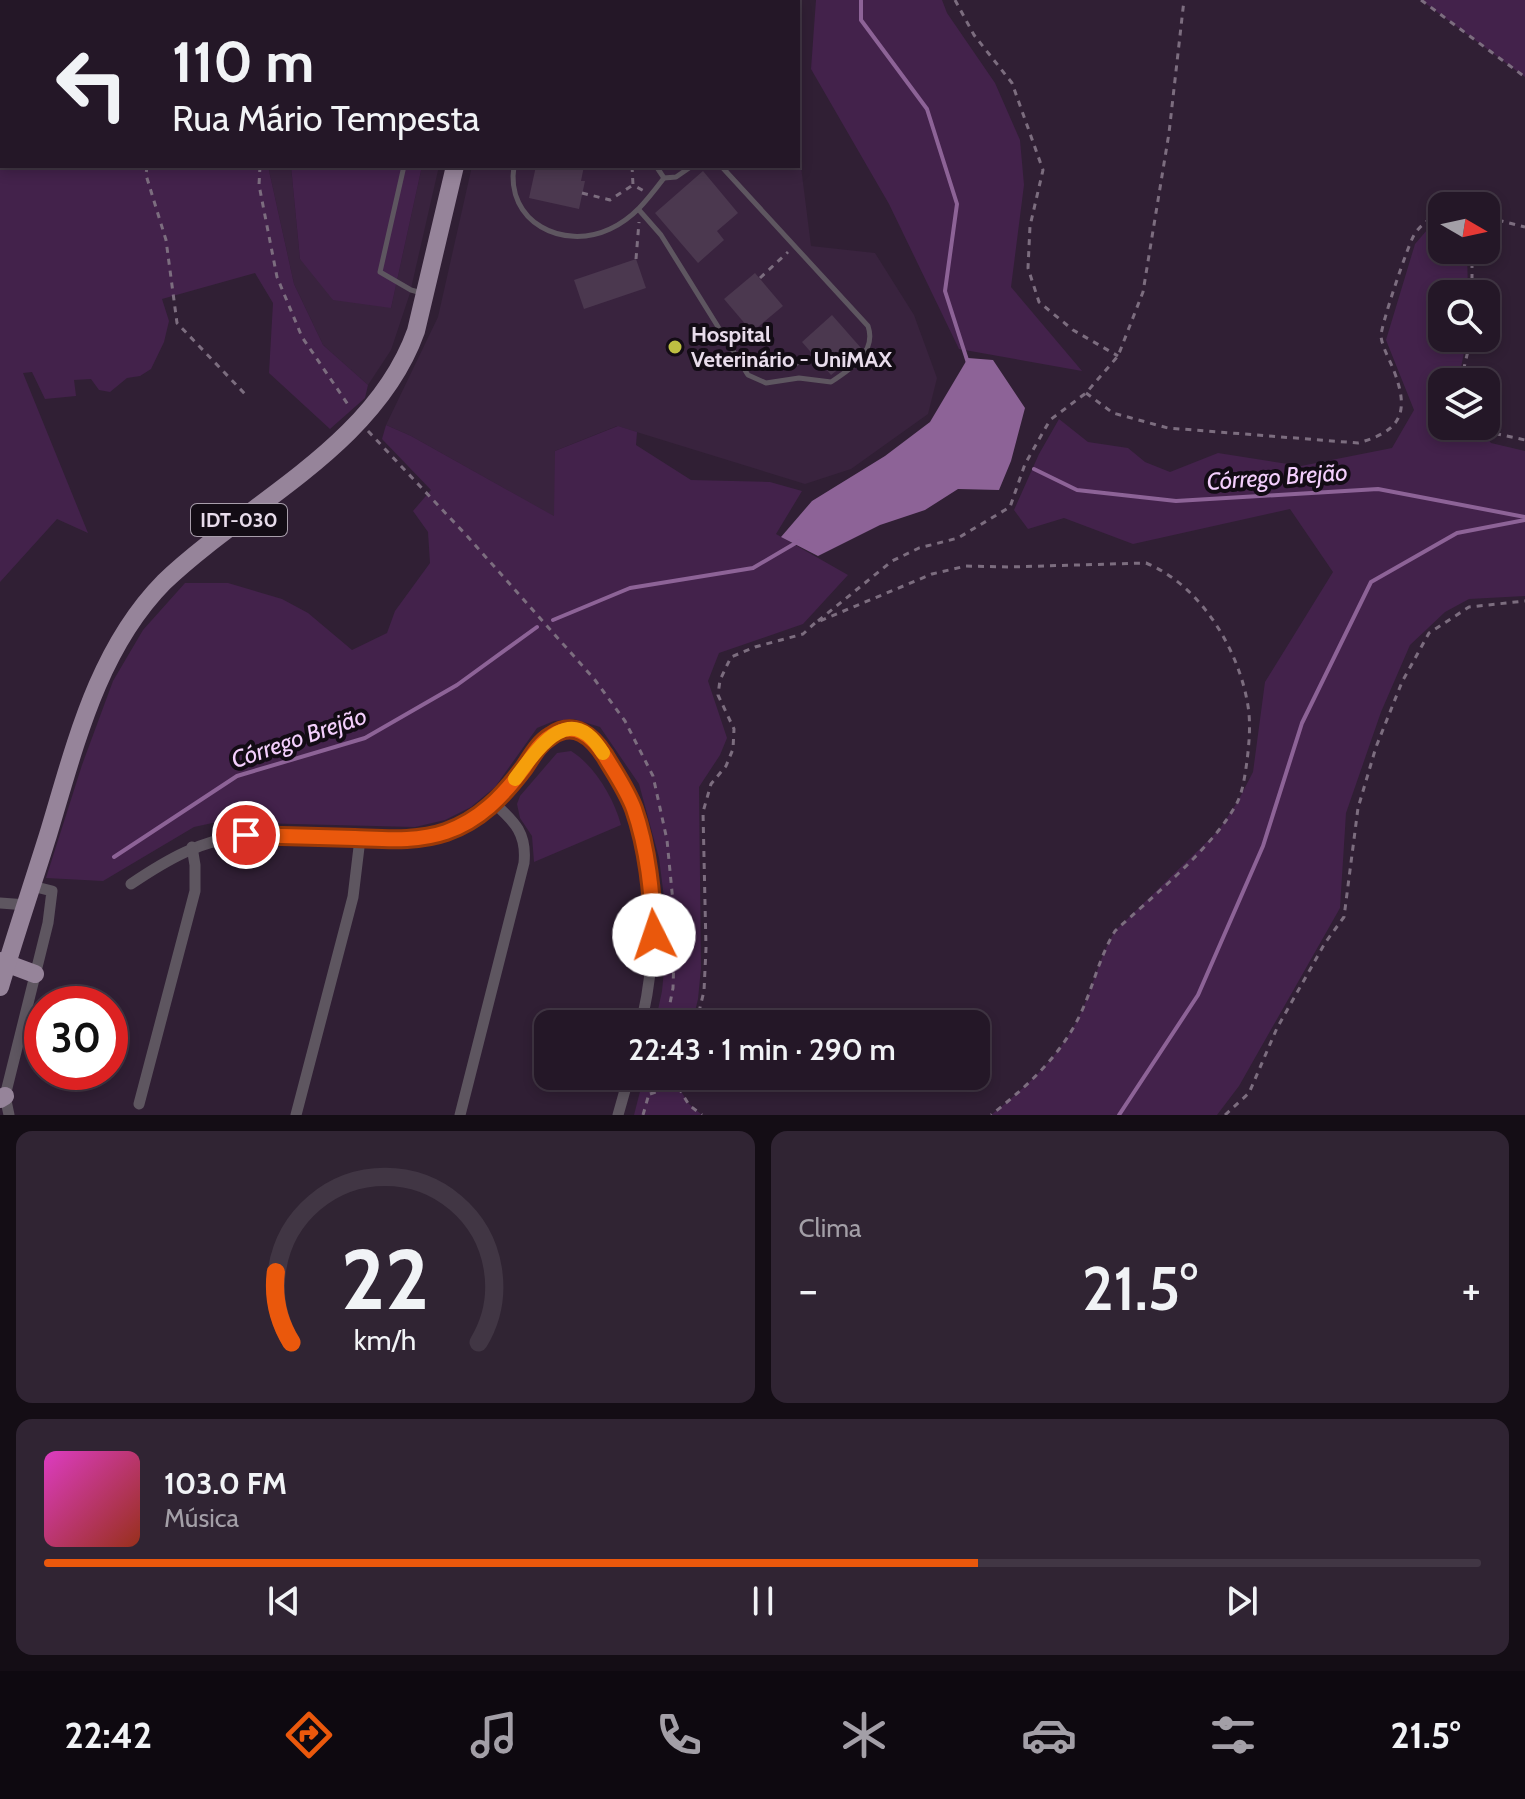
<!DOCTYPE html>
<html lang="pt">
<head>
<meta charset="utf-8">
<style>
	:root { --surface:#241727; --page:#302433; --text:#f1f3f6; --muted:#a39fa7; --line:#413644; --accent:#ea580c }
	body { margin:0; font-family:Cabin,sans-serif; background:var(--page); color:var(--text); height:100vh; display:flex; flex-direction:column; font-size:30px; white-space:nowrap }
	* { box-sizing:border-box; margin:0 }
	p { font-size:26px; color:var(--muted) }
	.icon { flex:none; width:44px; height:44px; fill:none; stroke:currentColor; stroke-width:2; stroke-linecap:round; stroke-linejoin:round }
	.map { position:relative; height:1115px; overflow:hidden }
	.side { display:flex; flex-direction:column; gap:16px; padding:16px; background:#140d15; flex:1 }
	.side>* { flex:none }
	.banner { position:absolute; left:0px; top:0px; width:800px; height:168px; box-shadow:0 4px 12px #0003,0 0 0 2px var(--line); background:#241727; color:var(--text); overflow:hidden }
	.needle { width:52px; rotate:99deg }
	.fabs { position:absolute; left:1428px; top:192px; display:grid; gap:16px }
	.fabs a { display:grid; place-items:center; width:72px; height:72px; border-radius:16px; background:var(--surface); box-shadow:0 4px 12px #0003,0 0 0 2px var(--line); font-size:40px }
	.speed { position:absolute; left:24px; top:986px; display:flex; gap:16px; font-size:40px; font-weight:700; text-align:center }
	.speed>* { display:grid; place-content:center; width:104px; height:104px; border-radius:50%; background:var(--surface); box-shadow:0 4px 12px #0003,0 0 0 2px var(--line); line-height:1 }
	.speed .limit { border:12px solid #d22; background:#fff; color:#111 }
	.pin { position:absolute; display:grid; place-items:center; width:68px; height:68px; color:#fff; margin:-34px; border:4px solid #fff; border-radius:50%; box-shadow:0 2px 8px #0007 }
	.me { position:absolute; width:88px; margin:-44px; rotate:356deg; stroke-linejoin:round; filter:drop-shadow(0 0 6px #0008) }
	.turn { display:flex; align-items:center; gap:28px; height:168px; padding:0 40px; font-size:36px }
	.turn .icon { width:104px; height:104px; stroke-width:2.5 }
	.turn b { display:block; font-size:56px; line-height:68px }
	.big { font-size:60px; font-weight:600; line-height:1.1 }
	.side .card { flex:1; display:flex; flex-direction:column; justify-content:center; gap:12px; min-width:0; padding:0 28px; border-radius:16px; background:var(--page) }
	.side .dial { align-items:center; gap:0 }
	.dial svg { height:208px; overflow:visible; fill:none; stroke:var(--line); stroke-width:7; stroke-linecap:round; text-anchor:middle }
	.dial text { fill:var(--text); stroke:none }
	.song { display:flex; align-items:center; gap:24px }
	.cover { width:96px; height:96px; border-radius:12px; background:linear-gradient(135deg,hsl(310 70% 55%),hsl(10 70% 35%)) }
	.played { height:8px; border-radius:4px; background:linear-gradient(90deg,var(--accent) 65%,var(--line) 65%) }
	.keys { display:flex; justify-content:space-around; direction:ltr }
	.heat { display:flex; justify-content:space-between; align-items:center; font-size:44px; direction:ltr }
	.side .tiles { flex:1; display:grid; gap:16px; grid-template-columns:1fr 1fr }
	.card:last-child { grid-column:span 2 }
	.trip { position:absolute; left:534px; top:1010px; width:456px; height:80px; border-radius:16px; background:var(--surface); box-shadow:0 4px 12px #0003,0 0 0 2px var(--line); font-weight:600; line-height:80px; text-align:center }
	.menu { display:flex; height:128px; justify-content:space-around; align-items:center; background:#0e0910; color:var(--muted) }
	.menu .icon { width:56px; height:56px }
	.menu .current { color:var(--accent) }
	.menu b { font-size:36px; color:var(--text) }
	.map>svg:first-child { display:block }
</style>
</head>
<body>
<div class="map">
<svg width="1525" height="1115" viewBox="0 0 1525 1115">
	<rect width="100%" height="100%" fill="#301f34"/>
	<g fill="#39233e">
		<path d="M509,0H793L509,2Z"/>
		<path d="M798,143L811,246L875,253L914,315L937,378L928,414L851,469L805,484L617,426L555,451V517L411,436L386,425L438,317L472,166H798Z"/>
		<path d="M268,166H291L300,259L391,308L422,166H439L410,293L391,350L368,385L323,345L294,284Z"/>
	</g>
	<g fill="#43224b">
		<path d="M0,0H282L2,2V166H268L294,284L323,345L368,385L365,398L330,429L269,373L273,303L255,273L162,299L169,321L164,342L151,369L140,376L127,378L110,392L99,390L91,379L74,380L76,396L45,399L32,372L23,373L88,533L57,519L0,582Z"/>
		<path d="M816,0H942L947,13L995,83L1020,140L1024,185L1011,287L1082,371L959,349L889,204L811,69Z"/>
		<path d="M1421,0H1525V77Z"/>
		<path d="M422,166L391,308L333,300L300,259L291,166Z"/>
		<path d="M1442,218V250H1467L1468,294H1442V338H1467L1458,382H1442V426H1478L1491,443L1525,451V596L1469,599L1445,612L1410,645L1381,712L1346,813L1340,908L1239,1086L1217,1115H991C1029,1085 1065,1052 1084,1006C1095,980 1100,956 1115,931L1219,830L1238,801L1253,772L1265,682L1333,572L1290,509L1133,544L1064,518L1028,529L1014,510L1039,454L1059,419L1088,442L1128,448L1145,462L1170,472L1218,453L1301,466L1392,448L1414,410L1386,340L1415,244L1434,222Z"/>
		<path d="M386,425L411,436L554,516L555,451L618,426L637,432L636,445L691,480L770,482L802,491L776,534L848,575L803,624L719,653L708,681L727,738L720,755L699,787L701,968L698,999L692,1024H655L662,991L668,929L659,858L639,784L600,727L574,719L554,721L537,728L495,787L471,807L445,820L415,827L217,822L194,827L103,881L46,878L82,765L113,681L143,630L185,583H228L282,599L308,613L352,650L387,633L395,611L430,563L428,532L413,511L431,490L382,439Z"/>
		<path d="M571,751C594,765 614,798 621,825L534,862L532,836L520,818L517,804L520,796L557,753Z"/>
		<path d="M644,1076H679L677,1085L689,1104L702,1115H634Z"/>
	</g>
	<path fill="#8d6397" d="M968,358L993,360L1025,408L1011,461L999,490L958,489L925,510L880,525L818,556L781,537L812,501L885,456L930,422Z"/>
	<g fill="none" stroke-linecap="round" stroke-linejoin="round">
		<g stroke="#8d6397" stroke-width="4">
			<path d="M861,0V20L927,109L957,204L945,291L968,363"/>
			<path d="M1034,469L1077,490L1176,501L1378,489L1525,517"/>
			<path d="M553,620L630,588L753,568L799,541"/>
			<path d="M114,857L237,776L365,738L457,685L537,627"/>
			<path d="M1119,1115L1198,995L1263,846L1302,723L1371,582L1457,533L1525,520"/>
		</g>
	</g>
	<g fill="#4b384f">
		<path d="M536,166H584L581,181H585L579,209L529,198Z"/>
		<path d="M703,171L738,213L717,231L724,240L698,263L655,213Z"/>
		<path d="M636,259L646,288L584,309L574,280Z"/>
		<path d="M755,273L783,306L752,332L724,299Z"/>
		<path d="M832,315L861,348L853,358L831,375L802,342Z"/>
	</g>
	<g fill="none" stroke-linecap="round" stroke-linejoin="round">
		<g stroke="#7c6d7f" stroke-width="3" stroke-dasharray="6 6" stroke-linecap="butt">
			<path d="M955,0L974,35L1012,83L1043,170L1030,226L1028,268L1039,302L1073,330L1118,356"/>
			<path d="M1421,0L1525,77"/>
			<path d="M233,2L234,0"/>
			<path d="M270,2L271,0"/>
			<path d="M147,166L146,175L166,240L177,323L245,394"/>
			<path d="M260,166L259,185L277,277L302,337L349,406"/>
			<path d="M632,166L633,185L644,191"/>
			<path d="M582,193L610,200L633,185"/>
			<path d="M1486,217L1525,227"/>
			<path d="M1472,250V294"/>
			<path d="M636,259L639,222"/>
			<path d="M760,278L788,252"/>
			<path d="M738,340L749,328"/>
			<path d="M785,369L814,357"/>
			<path d="M1464,382L1463,372L1471,338"/>
			<path d="M1086,393L1113,413L1168,428L1358,443C1401,431 1410,413 1394,371C1390,360 1382,347 1381,336C1381,325 1408,245 1414,235C1420,225 1432,217 1442,212"/>
			<path d="M1486,426L1493,433L1525,440"/>
			<path d="M368,431L468,537L595,680L625,721L653,776L667,840L675,923L673,988L666,1024"/>
			<path d="M818,621L892,561L919,548L958,538L1010,507L1025,464L1050,420L1086,393L1118,356L1143,292L1169,133L1184,0"/>
			<path d="M696,1024L704,991L706,948L703,812L711,784L726,766L733,749L734,729L718,695L720,680L731,657L755,647L803,634L815,623L932,574L966,566L1008,567L1146,563C1200,585 1239,649 1248,706C1251,724 1249,744 1247,761C1245,775 1243,791 1237,803C1213,848 1153,896 1115,931C1100,956 1095,980 1084,1006C1065,1052 1029,1085 991,1115"/>
			<path d="M679,1076L677,1085L689,1105L702,1115"/>
			<path d="M650,1094L677,1085"/>
			<path d="M643,1115L654,1076"/>
			<path d="M1225,1115L1249,1093L1277,1028L1325,943L1344,917L1358,808L1376,747L1402,682L1429,633L1469,607L1525,601"/>
		</g>
		<g stroke="#5e5660" stroke-width="5">
			<path d="M444,2V0"/>
			<path d="M543,2L544,0"/>
			<path d="M685,2V0"/>
			<path d="M404,166L380,272L411,290L422,293"/>
			<path d="M514,166C505,222 563,251 610,229C634,218 648,199 664,178"/>
			<path d="M656,166L664,178L676,177L692,166"/>
			<path d="M639,210L661,235L748,375L766,383L799,378L831,382C851,369 877,352 868,326L721,166"/>
		</g>
		<g stroke="#5e5660" stroke-width="11">
			<path d="M131,884C168,859 201,840 246,835C298,837 406,849 451,830C467,823 485,814 497,801C515,783 540,731 567,729C588,728 598,745 607,761C617,776 627,792 634,809C638,820 639,832 642,844C656,907 656,961 641,1024"/>
			<path d="M0,903L27,905"/>
			<path d="M139,1104L195,891V865L192,847"/>
			<path d="M9,1115L5,1096L48,923L52,891L32,886"/>
			<path d="M296,1115L353,897L360,839"/>
			<path d="M460,1115L524,863C527,834 515,822 495,804"/>
			<path d="M618,1115L629,1076"/>
		</g>
		<g stroke="#96849a" stroke-width="18">
			<path d="M488,2V0"/>
			<path d="M0,961L35,974"/>
			<path d="M0,987C15,936 32,886 48,835C75,746 97,650 164,582C248,502 375,446 416,331L455,166"/>
			<path d="M0,1099L5,1096"/>
		</g>
	</g>
	<g fill="none" stroke-linecap="round" stroke-linejoin="round">
		<defs>
			<path id="route" d="M246,835C282,836 319,837 355,838C385,839 417,842 446,832C480,820 502,797 524,768C532,756 539,743 551,736C574,720 592,736 605,756C615,773 627,790 634,809C648,849 652,894 654,935"/>
		</defs>
		<use href="#route" stroke="#983908" stroke-width="20"/>
		<use href="#route" stroke="#ea580c" stroke-width="14"/>
		<path stroke="#f59e0b" stroke-width="14" d="M515,779C538,748 570,699 603,753"/>
	</g>
	<circle fill="#bebf42" stroke="#130c15" stroke-width="3" cx="675" cy="347" r="8"/>
	<g text-anchor="middle" stroke-width="8" stroke-linejoin="round" paint-order="stroke">
		<rect fill="#130c15" stroke="#a89eab" stroke-width="2" x="191" y="504" width="96" height="32" rx="6"/>
		<g font-size="20" font-weight="bold" fill="#e8dceb">
			<text x="239" y="527">IDT-030</text>
		</g>
		<g font-size="22" font-weight="bold" fill="#e8dceb" stroke="#130c15" text-anchor="start">
			<text x="691" y="342">Hospital<tspan x="691" dy="25">Veterinário - UniMAX</tspan></text>
		</g>
		<g font-size="24" font-style="italic" fill="#f4cffd" stroke="#130c15">
			<text transform="translate(1277 477) rotate(-4)" y="8">Córrego Brejão</text>
			<text transform="translate(299 738) rotate(-19)" y="8">Córrego Brejão</text>
		</g>
	</g>
</svg>
<div class="fabs">
<a><svg class="needle" viewBox="-14 -14 28 28"><path d="M0-13l5 13h-10z" fill="#e53935"/><path d="M0 13l5-13h-10z" fill="#a39fa7"/></svg></a>
<a><svg class="icon" aria-label="search" viewBox="0 0 24 24"><circle cx="10" cy="10" r="6"/><path d="M15 15l6 6"/></svg></a>
<a><svg class="icon" aria-label="layers" viewBox="0 0 24 24"><path d="M12 4l9 5-9 5-9-5zM3 14l9 5 9-5"/></svg></a>
</div>
<div class="speed"><div class="limit">30</div></div>
<div class="pin" style="left:246px;top:835px;background:#d93025"><svg class="icon" aria-label="arrive" viewBox="0 0 24 24"><path d="M6 21V4h12l-3 4 3 4H6"/></svg></div>
<svg class="me" style="left:654px;top:935px" viewBox="-20 -20 40 40"><circle r="19" fill="#fff"/><path d="M0-13L10 11 0 6-10 11z" fill="#ea580c"/></svg>
<div class="trip">22:43 · 1 min · 290 m</div>
<div class="banner">
<div class="turn"><svg class="icon" aria-label="left" viewBox="0 0 24 24"><path d="M17 20v-9H6M10 6l-5 5 5 5"/></svg><div><b>110 m</b>Rua Mário Tempesta</div></div>
</div>
</div>
<section class="side">
<div class="tiles">
<div class="card dial"><svg viewBox="0 0 100 80">
<path d="M14 69A42 42 0 1 1 86 69"/>
<path d="M14 69A42 42 0 0 1 8 42" stroke="#ea580c"/>
<text x="50" y="56" font-size="32" font-weight="700">22</text>
<text x="50" y="72" font-size="11">km/h</text>
</svg></div>
<div class="card"><p>Clima</p>
<div class="heat"><a>−</a><b class="big">21.5°</b><a>+</a></div>
</div>
<div class="card">
<div class="song"><i class="cover"></i><div><b>103.0 FM</b><p>Música</p></div></div>
<div class="played"></div>
<div class="keys"><svg class="icon" aria-label="previous" viewBox="0 0 24 24"><path d="M18 5L8 12l10 7zM5 5v14"/></svg><svg class="icon" aria-label="pause" viewBox="0 0 24 24"><path d="M8 5v14M16 5v14"/></svg><svg class="icon" aria-label="next" viewBox="0 0 24 24"><path d="M6 5l10 7-10 7zM19 5v14"/></svg></div>
</div>
</div>
</section>
<nav class="menu">
<b>22:42</b>
<svg class="icon current" aria-label="directions" viewBox="0 0 24 24"><path d="M12 3l9 9-9 9-9-9zM9 14v-3h6M13 9l2 2-2 2"/></svg>
<svg class="icon" aria-label="music" viewBox="0 0 24 24"><path d="M9 18V5l10-2v13"/><circle cx="6" cy="18" r="3"/><circle cx="16" cy="16" r="3"/></svg>
<svg class="icon" aria-label="phone" viewBox="0 0 24 24"><path d="M5 4h4l2 5-3 2q2 4 5 5l2-3 5 2v4C11 20 4 13 5 4z"/></svg>
<svg class="icon" aria-label="climate" viewBox="0 0 24 24"><path d="M12 3v18M4 7l16 10M4 17L20 7"/></svg>
<svg class="icon" aria-label="car" viewBox="0 0 24 24"><path d="M5 17H2v-5l4-1 3-4h7l3 4 3 1v5h-3M9 17h6M6 11h13"/><circle cx="7" cy="17" r="2"/><circle cx="17" cy="17" r="2"/></svg>
<svg class="icon" aria-label="filters" viewBox="0 0 24 24"><path d="M4 7h16M4 17h16"/><circle cx="9" cy="7" r="2"/><circle cx="15" cy="17" r="2"/></svg>
<b>21.5°</b>
</nav>
</body>
</html>
